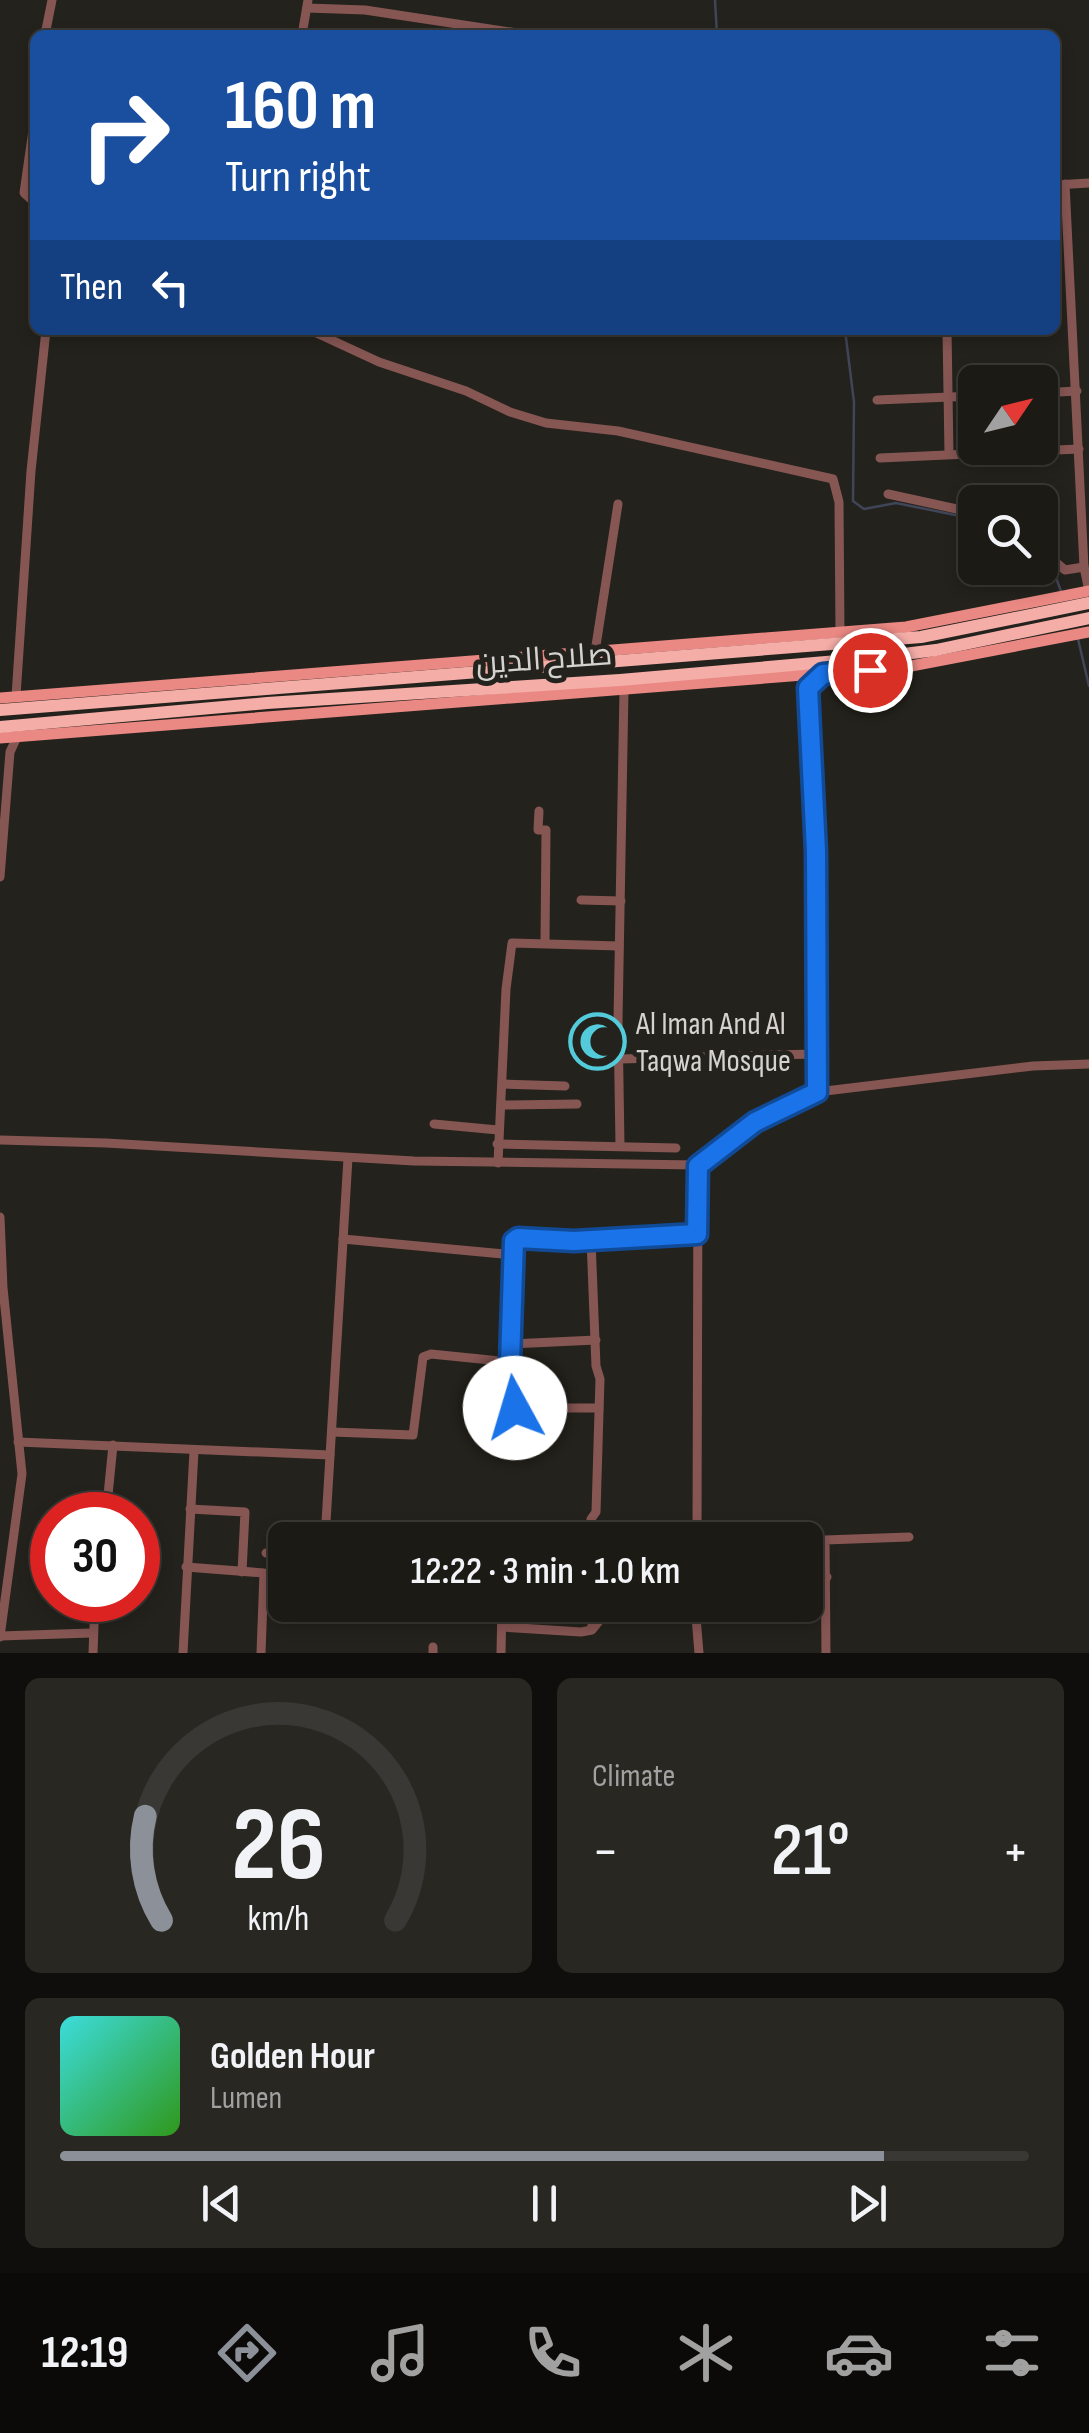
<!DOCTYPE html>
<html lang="en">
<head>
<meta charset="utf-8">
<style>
	:root { --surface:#1b1a15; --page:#282722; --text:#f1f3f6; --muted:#a0a1a0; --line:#393834; --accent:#8c9099 }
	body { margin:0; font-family:"Sofia Sans Condensed",Cairo,sans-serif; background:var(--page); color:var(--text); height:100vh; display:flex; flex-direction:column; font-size:38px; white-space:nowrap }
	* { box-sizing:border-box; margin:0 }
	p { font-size:32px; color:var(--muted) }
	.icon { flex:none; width:55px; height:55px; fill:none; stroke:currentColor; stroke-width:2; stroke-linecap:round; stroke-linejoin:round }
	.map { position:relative; height:1653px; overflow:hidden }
	.side { display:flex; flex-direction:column; gap:25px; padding:25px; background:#0f0e0c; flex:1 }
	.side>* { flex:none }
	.banner { position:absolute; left:30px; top:30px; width:1030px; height:305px; border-radius:15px; box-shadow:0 5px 15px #0003,0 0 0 2px var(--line); background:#1a4fa0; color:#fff; overflow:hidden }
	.needle { width:65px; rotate:55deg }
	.controls { position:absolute; left:958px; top:365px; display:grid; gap:20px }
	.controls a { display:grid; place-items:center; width:100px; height:100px; border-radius:15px; background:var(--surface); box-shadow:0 5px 15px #0003,0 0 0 2px var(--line); font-size:50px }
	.speed { position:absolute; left:30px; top:1492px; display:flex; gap:20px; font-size:50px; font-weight:700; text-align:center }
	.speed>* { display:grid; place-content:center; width:130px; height:130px; border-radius:50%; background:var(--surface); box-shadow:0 5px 15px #0003,0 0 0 2px var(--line); line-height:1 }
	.speed .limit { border:15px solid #d22; background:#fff; color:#111 }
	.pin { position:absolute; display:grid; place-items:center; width:85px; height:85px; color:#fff; margin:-42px; border:5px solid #fff; border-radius:50%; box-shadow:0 2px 10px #0007 }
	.me { position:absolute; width:110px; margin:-55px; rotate:354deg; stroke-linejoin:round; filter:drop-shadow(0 0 8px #0008) }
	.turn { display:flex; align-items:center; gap:35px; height:210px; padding:0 30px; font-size:45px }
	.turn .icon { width:130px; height:130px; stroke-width:2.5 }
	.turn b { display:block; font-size:70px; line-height:85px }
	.then { display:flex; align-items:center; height:95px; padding:0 30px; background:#0003; gap:20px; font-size:38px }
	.big { font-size:75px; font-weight:600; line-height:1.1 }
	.side .card { flex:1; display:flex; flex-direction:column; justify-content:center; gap:15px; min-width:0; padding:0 35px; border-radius:15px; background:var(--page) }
	.side .dial { align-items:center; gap:0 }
	.dial svg { height:260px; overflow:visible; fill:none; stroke:var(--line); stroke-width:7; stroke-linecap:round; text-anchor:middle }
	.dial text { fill:var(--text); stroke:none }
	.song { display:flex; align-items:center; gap:30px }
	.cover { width:120px; height:120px; border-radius:15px; background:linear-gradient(135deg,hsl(180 70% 55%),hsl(110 70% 35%)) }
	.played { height:10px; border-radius:5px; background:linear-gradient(90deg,var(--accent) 85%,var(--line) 85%) }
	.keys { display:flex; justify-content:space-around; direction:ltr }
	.heat { display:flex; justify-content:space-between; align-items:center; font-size:55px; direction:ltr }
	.side .tiles { flex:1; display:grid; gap:25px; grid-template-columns:1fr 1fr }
	.card:last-child { grid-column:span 2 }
	.trip { position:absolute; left:268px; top:1522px; width:555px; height:100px; border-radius:15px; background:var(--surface); box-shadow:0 5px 15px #0003,0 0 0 2px var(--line); font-weight:600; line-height:100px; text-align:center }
	.tabs { display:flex; height:160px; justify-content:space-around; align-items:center; background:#0b0a08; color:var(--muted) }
	.tabs .icon { width:70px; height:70px }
	.tabs .active { color:var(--accent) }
	.tabs b { font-size:45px; color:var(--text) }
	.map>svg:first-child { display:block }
</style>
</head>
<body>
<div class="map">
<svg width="1089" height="1653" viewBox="0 0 1089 1653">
	<rect width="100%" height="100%" fill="#24221c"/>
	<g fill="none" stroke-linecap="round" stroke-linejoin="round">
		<g stroke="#404558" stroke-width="2.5">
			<path d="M715,0L717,35"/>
			<path d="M845,330L854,402L853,501L864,509L896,503L975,519"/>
			<path d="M1040,555L1055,575L1062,594"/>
			<path d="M1078,639L1089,686"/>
		</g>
		<g stroke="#865653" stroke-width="9">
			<path d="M307,8L365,10L530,35"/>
			<path d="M45,35L52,0"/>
			<path d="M302,35L308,0"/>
			<path d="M35,116L24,193L35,203"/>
			<path d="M1065,184L1084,567L1089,591"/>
			<path d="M1055,185L1089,183"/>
			<path d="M310,330L379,362L466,391L510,412L546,423L618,431L833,479L839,502L840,633"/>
			<path d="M947,330L949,454"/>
			<path d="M1040,393L1077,391"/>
			<path d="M877,400L975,396"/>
			<path d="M880,458L1079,449"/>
			<path d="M888,494L975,513"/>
			<path d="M1040,549L1065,570L1084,567"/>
			<path d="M595,652L618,504"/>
			<path d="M16,696L31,471L46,330"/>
			<path d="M539,811L538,830H546L545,942"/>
			<path d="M0,877L10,752L17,737"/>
			<path d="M581,900L621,901"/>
			<path d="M620,1059L815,1054"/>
			<path d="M503,1084L565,1086"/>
			<path d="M817,1092L1033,1066L1089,1064"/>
			<path d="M501,1105L577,1104"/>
			<path d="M434,1124L498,1130"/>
			<path d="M0,1140L106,1143L414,1161L698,1165"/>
			<path d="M497,1144L676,1148"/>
			<path d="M620,1146L618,1020L624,690"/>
			<path d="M498,1163L506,989L512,943L619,946"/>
			<path d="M0,1217L3,1288L22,1474L0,1637"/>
			<path d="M343,1239L514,1255V1241L518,1238L574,1241L697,1235"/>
			<path d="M591,1240L596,1366L600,1379L596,1512L591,1519V1540"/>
			<path d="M514,1255L510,1362L518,1372L515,1408H599"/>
			<path d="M511,1344L596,1340"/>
			<path d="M332,1432L413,1435L423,1357L431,1354L510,1362"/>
			<path d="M18,1442L330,1455"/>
			<path d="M190,1509L245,1512L242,1572"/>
			<path d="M106,1515L113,1445"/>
			<path d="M325,1536L503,1535V1540"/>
			<path d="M321,1540L325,1536L326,1522L348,1158"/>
			<path d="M697,1540L698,1165L755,1122L817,1092L816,851L808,688L823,674"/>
			<path d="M266,1553L285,1547"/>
			<path d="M186,1567L264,1573L261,1653"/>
			<path d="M805,1577H827"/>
			<path d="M592,1605V1627"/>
			<path d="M695,1605L699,1653"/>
			<path d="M502,1627L581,1632L592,1630L604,1615L612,1613H694"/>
			<path d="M0,1636L91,1633"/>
			<path d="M93,1653L95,1600"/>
			<path d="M183,1653L194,1451"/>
			<path d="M433,1653V1647"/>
			<path d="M501,1653L502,1605"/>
			<path d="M826,1653L825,1540L909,1537"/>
		</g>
		<g stroke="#ea8883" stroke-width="11">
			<path d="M0,698L906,627L1089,591"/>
			<path d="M0,738L906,667L1089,632"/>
		</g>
		<g stroke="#f5ada8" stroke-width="12">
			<path d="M0,710L921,637L1089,603"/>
			<path d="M0,727L267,703L620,680L872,658L936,650L1089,618"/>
		</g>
	</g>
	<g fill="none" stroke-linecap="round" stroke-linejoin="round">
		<defs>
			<path id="route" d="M515,1408L518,1372L510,1362L514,1241L518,1238L574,1241L697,1234L698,1166L755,1122L817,1092L816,851L808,688L823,674L870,670"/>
		</defs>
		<use href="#route" stroke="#114b97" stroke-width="25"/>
		<use href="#route" stroke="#1a73e8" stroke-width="18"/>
	</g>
	<defs>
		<symbol id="mosque-ring" viewBox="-11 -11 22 22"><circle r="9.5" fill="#24221c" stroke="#53cbdb" stroke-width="1.5"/><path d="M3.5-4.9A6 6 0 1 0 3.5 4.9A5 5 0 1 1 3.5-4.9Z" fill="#53cbdb"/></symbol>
	</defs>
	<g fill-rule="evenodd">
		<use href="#mosque-ring" x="566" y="1010" width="63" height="63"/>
	</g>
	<g text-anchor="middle" stroke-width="10" stroke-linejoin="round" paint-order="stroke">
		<g font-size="32" fill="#d5d3d0" stroke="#24221c">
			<text transform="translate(544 658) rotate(-4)" y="11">صلاح الدين</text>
		</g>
		<g font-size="32" fill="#d5d3d0" stroke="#24221c" text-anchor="start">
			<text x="636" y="1034">Al Iman And Al<tspan x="636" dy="37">Taqwa Mosque</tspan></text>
		</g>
	</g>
</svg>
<div class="controls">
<a><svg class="needle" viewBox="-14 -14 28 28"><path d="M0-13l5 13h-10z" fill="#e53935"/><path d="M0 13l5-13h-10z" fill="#a0a1a0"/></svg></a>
<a><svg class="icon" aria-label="search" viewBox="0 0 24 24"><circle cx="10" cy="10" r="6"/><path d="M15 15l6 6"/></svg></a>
</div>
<div class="speed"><div class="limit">30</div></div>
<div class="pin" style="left:870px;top:670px;background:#d93025"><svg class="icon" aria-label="arrive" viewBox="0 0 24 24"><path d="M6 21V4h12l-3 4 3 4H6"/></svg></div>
<svg class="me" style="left:515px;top:1408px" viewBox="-20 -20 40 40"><circle r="19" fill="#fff"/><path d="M0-13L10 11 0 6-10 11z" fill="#1a73e8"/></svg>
<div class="trip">12:22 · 3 min · 1.0 km</div>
<div class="banner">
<div class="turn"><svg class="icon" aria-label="right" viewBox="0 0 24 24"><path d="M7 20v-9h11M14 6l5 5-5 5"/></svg><div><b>160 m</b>Turn right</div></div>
<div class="then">Then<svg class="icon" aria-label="left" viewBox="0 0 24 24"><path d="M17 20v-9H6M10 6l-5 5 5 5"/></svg></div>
</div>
</div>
<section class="side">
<div class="tiles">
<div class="card dial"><svg viewBox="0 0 100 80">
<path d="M14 69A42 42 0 1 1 86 69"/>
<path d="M14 69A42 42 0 0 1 9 37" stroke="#8c9099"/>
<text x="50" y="56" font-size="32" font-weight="700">26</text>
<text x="50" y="72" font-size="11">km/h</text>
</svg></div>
<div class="card"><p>Climate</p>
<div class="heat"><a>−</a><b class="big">21°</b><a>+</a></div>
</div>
<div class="card">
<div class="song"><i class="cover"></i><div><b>Golden Hour</b><p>Lumen</p></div></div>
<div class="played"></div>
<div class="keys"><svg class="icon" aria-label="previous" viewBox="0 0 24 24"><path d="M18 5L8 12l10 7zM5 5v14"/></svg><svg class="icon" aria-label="pause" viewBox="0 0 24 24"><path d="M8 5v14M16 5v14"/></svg><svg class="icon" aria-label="next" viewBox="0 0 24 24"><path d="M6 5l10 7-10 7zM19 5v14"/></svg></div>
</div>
</div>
</section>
<nav class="tabs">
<b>12:19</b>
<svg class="icon active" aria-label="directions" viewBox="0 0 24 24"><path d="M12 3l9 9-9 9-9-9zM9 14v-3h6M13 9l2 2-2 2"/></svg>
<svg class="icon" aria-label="music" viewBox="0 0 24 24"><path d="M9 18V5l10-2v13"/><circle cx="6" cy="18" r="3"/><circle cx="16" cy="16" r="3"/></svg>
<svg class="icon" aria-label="phone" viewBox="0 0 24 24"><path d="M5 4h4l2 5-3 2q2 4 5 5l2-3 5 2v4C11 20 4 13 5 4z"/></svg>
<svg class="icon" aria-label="climate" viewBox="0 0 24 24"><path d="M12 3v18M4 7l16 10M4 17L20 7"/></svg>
<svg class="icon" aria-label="car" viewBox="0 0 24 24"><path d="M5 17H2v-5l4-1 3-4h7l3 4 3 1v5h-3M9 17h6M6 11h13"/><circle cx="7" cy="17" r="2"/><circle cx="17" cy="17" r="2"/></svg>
<svg class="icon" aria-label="filters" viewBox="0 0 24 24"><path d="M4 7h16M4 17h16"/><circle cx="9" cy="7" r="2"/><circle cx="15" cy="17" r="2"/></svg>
</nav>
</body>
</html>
